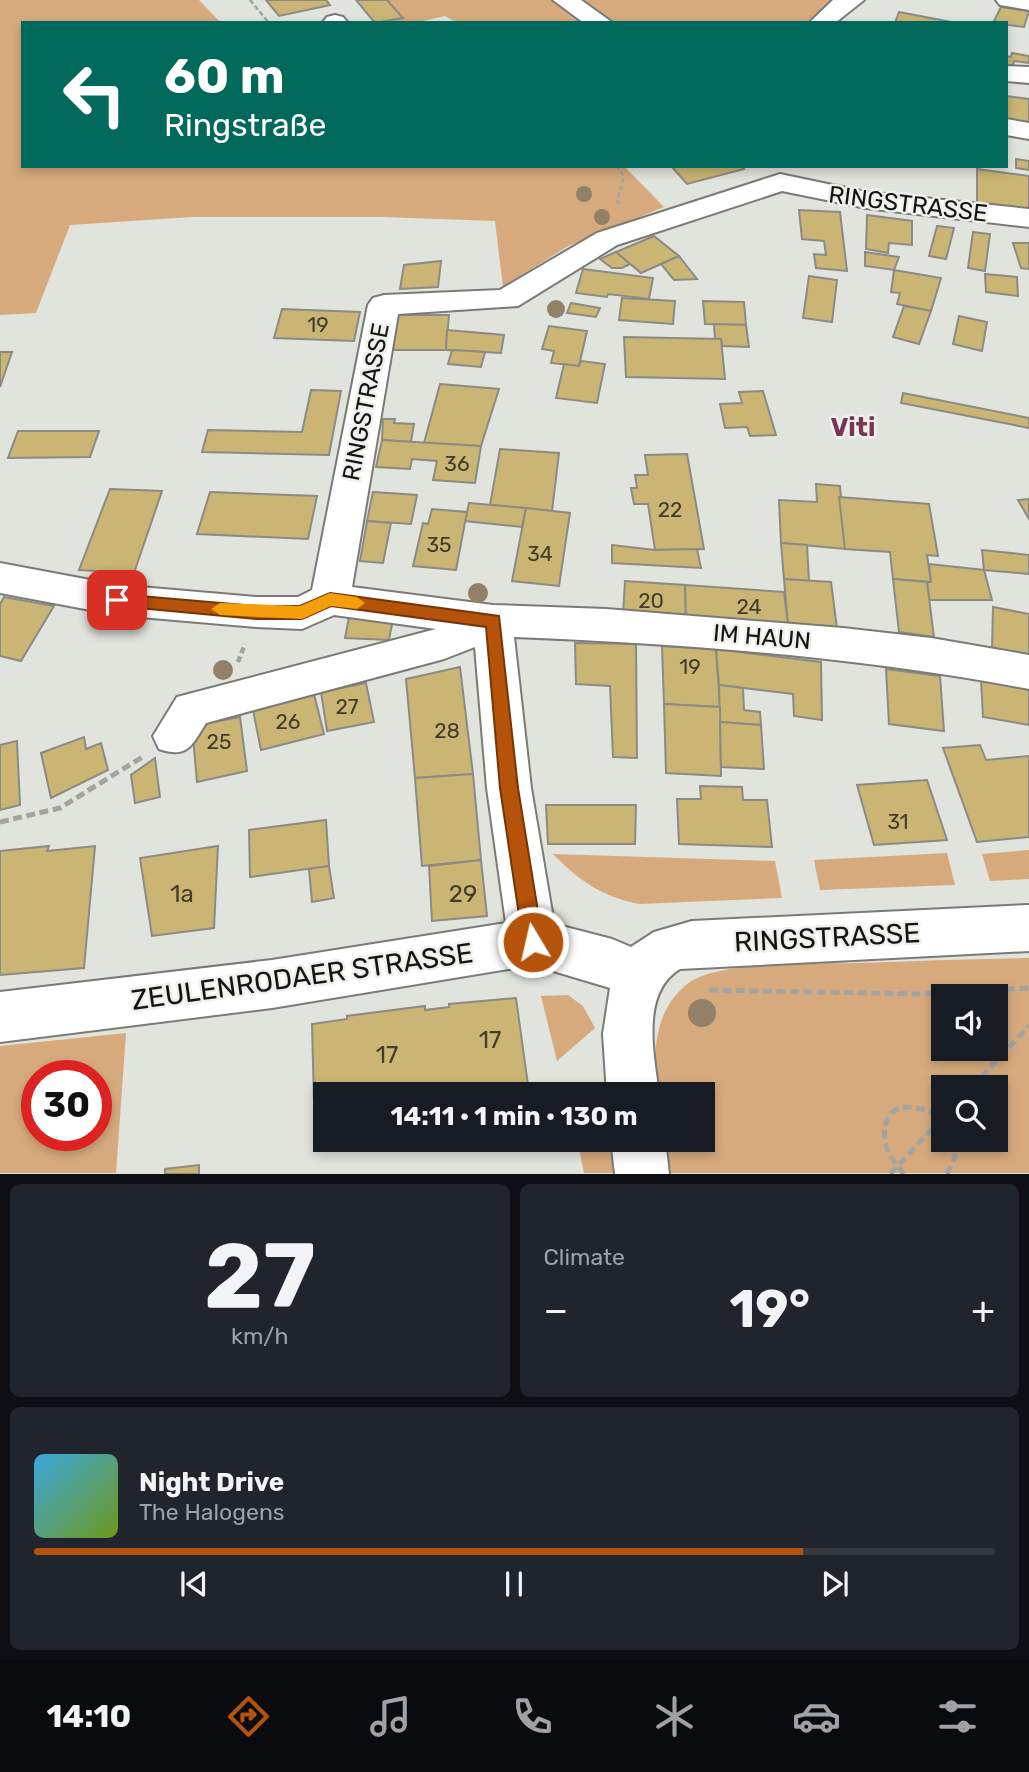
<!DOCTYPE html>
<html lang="en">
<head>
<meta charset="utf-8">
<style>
	:root { --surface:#171b24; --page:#20242c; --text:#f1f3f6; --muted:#9ea1a6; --line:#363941; --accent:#b45309 }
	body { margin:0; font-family:Rubik,sans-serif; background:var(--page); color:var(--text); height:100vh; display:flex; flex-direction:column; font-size:26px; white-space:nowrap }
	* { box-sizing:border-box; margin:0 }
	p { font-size:23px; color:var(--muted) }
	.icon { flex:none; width:38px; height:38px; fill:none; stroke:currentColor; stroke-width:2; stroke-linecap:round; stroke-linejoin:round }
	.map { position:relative; height:1174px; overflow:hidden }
	.drawer { display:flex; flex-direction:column; gap:10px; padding:10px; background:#0d0f14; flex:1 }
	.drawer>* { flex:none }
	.top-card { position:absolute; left:21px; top:21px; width:987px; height:147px; border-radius:0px; box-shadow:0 4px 10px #0003; background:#00695c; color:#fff; overflow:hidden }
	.controls { position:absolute; left:931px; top:984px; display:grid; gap:14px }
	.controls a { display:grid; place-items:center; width:77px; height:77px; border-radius:0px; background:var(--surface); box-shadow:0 4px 10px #0003; font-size:35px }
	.speed { position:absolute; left:21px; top:1060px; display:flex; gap:14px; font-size:35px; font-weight:700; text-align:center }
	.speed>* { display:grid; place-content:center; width:91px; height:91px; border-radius:50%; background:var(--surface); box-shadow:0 4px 10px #0003; line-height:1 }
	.speed .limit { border:10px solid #d22; background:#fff; color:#111 }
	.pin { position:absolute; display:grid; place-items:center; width:60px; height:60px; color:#fff; margin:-30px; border-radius:14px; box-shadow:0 4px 10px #0006 }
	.me { position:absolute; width:77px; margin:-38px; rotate:351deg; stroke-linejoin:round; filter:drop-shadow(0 0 5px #0008) }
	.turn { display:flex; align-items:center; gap:24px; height:147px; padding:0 28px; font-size:32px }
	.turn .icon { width:91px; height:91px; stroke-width:2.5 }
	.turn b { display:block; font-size:49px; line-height:60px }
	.big { font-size:52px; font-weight:700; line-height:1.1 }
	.drawer .widget { flex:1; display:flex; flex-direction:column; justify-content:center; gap:10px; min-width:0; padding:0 24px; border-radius:10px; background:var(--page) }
	.drawer .dial { align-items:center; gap:0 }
	.dial b { font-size:91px; line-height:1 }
	.song { display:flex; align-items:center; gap:21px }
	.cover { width:84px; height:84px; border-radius:10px; background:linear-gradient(135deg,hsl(200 70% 55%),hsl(80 70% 35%)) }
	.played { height:7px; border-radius:4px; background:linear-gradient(90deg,var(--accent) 80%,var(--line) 80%) }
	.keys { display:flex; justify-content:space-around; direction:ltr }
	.heat { display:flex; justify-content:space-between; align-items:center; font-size:38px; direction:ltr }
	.drawer .tiles { flex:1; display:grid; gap:10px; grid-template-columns:1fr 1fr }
	.widget:last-child { grid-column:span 2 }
	.trip { position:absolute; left:313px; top:1082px; width:402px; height:70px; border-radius:0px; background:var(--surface); box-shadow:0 4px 10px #0003; font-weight:700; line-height:70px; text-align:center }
	.tabs { display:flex; height:112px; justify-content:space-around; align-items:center; background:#090b0e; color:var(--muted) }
	.tabs .icon { width:49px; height:49px }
	.tabs .active { color:var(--accent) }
	.tabs b { font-size:32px; color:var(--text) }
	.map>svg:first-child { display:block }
</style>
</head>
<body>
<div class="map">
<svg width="1029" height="1174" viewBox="0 0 1029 1174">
	<rect width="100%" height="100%" fill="#e1e3dd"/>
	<g fill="#d6aa7d" fill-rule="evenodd">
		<path d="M0,0H199L221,23H23V166H624L664,207L568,246L503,287L495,221L383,217H192L70,225L36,313L0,315Z"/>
		<path d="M387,0H553L588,23H457L445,16L415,23H384L403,18Z"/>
		<path d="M577,0H838L805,23H613Z"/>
		<path d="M1029,850V879L990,881L982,854Z"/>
		<path d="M947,853L955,885L820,890L814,860Z"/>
		<path d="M553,854L775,861L782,898L639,904C603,897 579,881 553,854Z"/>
		<path d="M1029,958V1173H668L663,1139H704V1094H657C652,1053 654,1008 690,982C719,961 820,964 858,963C915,961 972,959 1029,958ZM943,996H996V1048H943ZM943,1087H996V1139H943Z"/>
		<path d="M568,995L583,1006L595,1028L557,1061L541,996Z"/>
		<path d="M126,1033L116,1173H0V1046ZM37,1076H96V1136H37Z"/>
		<path d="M577,1139H610L614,1173H584Z"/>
	</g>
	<g fill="#cab574" stroke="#8c8a85" stroke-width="2">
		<path d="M266,0H326L330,5L279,16Z"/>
		<path d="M356,0H387L403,18L375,23Z"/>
		<path d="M1001,7L1029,11L1024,27L993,23Z"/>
		<path d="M899,12L957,23H895Z"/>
		<path d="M1012,53L1029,56V63L1014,61L1012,68L1006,67V56L1011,57Z"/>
		<path d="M1006,96L1029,99V127L1006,124Z"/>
		<path d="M1016,159L1029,161V170L1016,168Z"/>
		<path d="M671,166H741L744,169L687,184Z"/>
		<path d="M977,169L1029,176V211L977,204Z"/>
		<path d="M799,210L840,212L847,271L816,268L814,254L826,255L824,241L802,239Z"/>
		<path d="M867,215L912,221V245L889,243L888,253L866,249Z"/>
		<path d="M937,226L954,228L946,259L929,256Z"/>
		<path d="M973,232L990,234L985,271L968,268Z"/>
		<path d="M654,236L679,256L641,273L616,252Z"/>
		<path d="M1013,243H1029V269L1021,268Z"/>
		<path d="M616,252L630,264L622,268H612L600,259Z"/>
		<path d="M865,252L899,257L894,270L865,266Z"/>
		<path d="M679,256L697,279L674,280L661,264Z"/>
		<path d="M441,261L438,287L400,289L404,265Z"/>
		<path d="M583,269L653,278L649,299L608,294L607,297L576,293Z"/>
		<path d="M894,270L941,278L931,311L897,304L900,293L891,292Z"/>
		<path d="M985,274L1017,277L1018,296L986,292Z"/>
		<path d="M809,276L837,280L832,322L803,318Z"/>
		<path d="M622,298L675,301L673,324L619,320Z"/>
		<path d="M703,301L744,302L746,325L705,324Z"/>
		<path d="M571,303L600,308L596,317L567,313Z"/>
		<path d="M904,306L931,311L919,344L893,337Z"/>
		<path d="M282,309L360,312L354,341L274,338Z"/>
		<path d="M398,315H449L446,350H393Z"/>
		<path d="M959,316L987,322L982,351L953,344Z"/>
		<path d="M714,324L746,325L749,347L722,346L721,339H715Z"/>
		<path d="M549,326L587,331L579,366L551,363L554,351L542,349Z"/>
		<path d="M447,330L504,335L501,353L446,350Z"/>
		<path d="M624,337L721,339L725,379L626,377Z"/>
		<path d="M452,350L485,352L481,367L448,364Z"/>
		<path d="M0,352H12L0,387Z"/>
		<path d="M581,361L605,364L597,403L556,398L564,364L579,366Z"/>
		<path d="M440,384L499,389L481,446L424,443Z"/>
		<path d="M311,390L341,391L329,455L202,452L208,430L302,432Z"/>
		<path d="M763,391L776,435L750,436L747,427L725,428L720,404L742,403L739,392Z"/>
		<path d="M903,393L1029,418V428L901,403Z"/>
		<path d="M383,419H395L394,423L414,424L411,442L382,440Z"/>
		<path d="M18,431H99L90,457L8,458Z"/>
		<path d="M382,440L481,446L475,483L433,480L437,461L412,459L410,469L376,467Z"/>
		<path d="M500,449L559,453L552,511L490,505Z"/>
		<path d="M687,454L704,549L655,550L648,504H634L631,488H637L635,475H648L645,455Z"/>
		<path d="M816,484L840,486L845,549L781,543L779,500L817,502Z"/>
		<path d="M110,489L162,491L134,573L79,570Z"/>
		<path d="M210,492L317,496L308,539L197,534Z"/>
		<path d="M373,492L417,495L411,524L367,521Z"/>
		<path d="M839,497L929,504L938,556L927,555L931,582L893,579L890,552L845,549Z"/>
		<path d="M1029,499V519L1018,500Z"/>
		<path d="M469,503L526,508L522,527L465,521Z"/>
		<path d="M526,508L570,513L559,586L512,581Z"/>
		<path d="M432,509L467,512L456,570L413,566L423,523L428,524Z"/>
		<path d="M367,521L391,523L383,563L360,561Z"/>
		<path d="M781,543L807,545L809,581L784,579Z"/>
		<path d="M612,545L655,550L697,549L701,568L612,563Z"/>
		<path d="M982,550L1029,555V574L984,570Z"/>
		<path d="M929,564L984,570L992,600H929L927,582H931Z"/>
		<path d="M784,579L831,582L837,628L788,625Z"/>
		<path d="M893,579L927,582L934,637L899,632Z"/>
		<path d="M625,581L685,585L686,618L623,615Z"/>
		<path d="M685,585L784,592L788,625L686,618Z"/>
		<path d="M4,597L54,606L21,661L0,656V604Z"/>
		<path d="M993,607L1029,614V658L992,650Z"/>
		<path d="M349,617L393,619L389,640L345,638Z"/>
		<path d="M575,643L636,644L637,758L613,757L610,686L576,684Z"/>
		<path d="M662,646L716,649L720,707L664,704Z"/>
		<path d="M716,649L821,662L822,720L794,716L793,694L719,685Z"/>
		<path d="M460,667L473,774L415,778L406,679Z"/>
		<path d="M886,669L940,676L944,731L889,724Z"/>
		<path d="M981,680L1029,689V725L983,717Z"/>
		<path d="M366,683L374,722L327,731L321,692Z"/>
		<path d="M719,685L743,688L744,710L760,712L761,725L720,722Z"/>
		<path d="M314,694L324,734L261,750L253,710Z"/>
		<path d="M664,704L720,707L721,776L666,773Z"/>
		<path d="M240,717L247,771L197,782L192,726Z"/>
		<path d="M720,722L761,725L764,769L721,767Z"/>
		<path d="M84,737L86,749L101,743L108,770L51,798L41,753Z"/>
		<path d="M17,741L20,805L0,810V745Z"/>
		<path d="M980,745L986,760L1029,756V837L977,842L943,748Z"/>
		<path d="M155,758L160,797L135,803L131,775Z"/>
		<path d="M473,774L481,860L422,866L415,778Z"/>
		<path d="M927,780L947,840L874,845L857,785Z"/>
		<path d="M700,786L742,787L743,800H767L772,847L679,844L677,799H701Z"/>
		<path d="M546,805H636L635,844H548Z"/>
		<path d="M326,820L329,866L250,877L249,830Z"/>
		<path d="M49,846L47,851L95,846L84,968L0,975V851Z"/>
		<path d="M218,846L214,928L152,936L140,858Z"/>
		<path d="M481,860L487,916L432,921L429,866Z"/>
		<path d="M329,866L334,898L312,902L309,869Z"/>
		<path d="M516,998L528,1085L499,1089V1093L495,1094H326V1139H331L315,1142L312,1024L347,1019V1016L425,1006V1010L449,1007V1004Z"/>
		<path d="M199,1165V1174H165V1169Z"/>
	</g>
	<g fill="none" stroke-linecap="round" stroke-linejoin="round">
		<defs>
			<g id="minor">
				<path d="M553,0H581L613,23H584Z"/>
				<path d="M833,0H864L835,23H809Z"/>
				<path d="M996,0H1029V10L1000,5Z"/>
				<path d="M335,15L343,17L348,23L323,22L327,17Z"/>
				<path d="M1006,66L1029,67V83L1006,81Z"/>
				<path d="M1006,119L1029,123V139L1006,135Z"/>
				<path d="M780,174L866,192L1029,209V227L866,208L782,191L617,245L518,306L398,314L352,587L493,605L606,609L843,628L931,638L1029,655V689C860,657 687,644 514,637L531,788L554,924L612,939L631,947L654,932L692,921L1029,905V951L680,969C640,993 654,1055 659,1094H607L603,1034L610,988L533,965L272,1008L0,1042V992L272,960L506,923L487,788L475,647L444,659L206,723C192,745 188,759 159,749L153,736L177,697L436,629L334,615L302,629L256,627L117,615L0,593V563L117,585L256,597H298L312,590L368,305L373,298L384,295L500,290L597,233Z"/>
				<path d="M611,1139H665L669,1174H615Z"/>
			</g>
		</defs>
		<use href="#minor" stroke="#7a7b76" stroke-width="4"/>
		<g stroke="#a3a4a0" stroke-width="2.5" stroke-dasharray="5 2.5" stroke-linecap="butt">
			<path d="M250,0L269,23"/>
			<path d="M616,166L624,176L617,201L620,204"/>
		</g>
		<path stroke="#a3a4a0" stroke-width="4.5" stroke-dasharray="6 3.5" stroke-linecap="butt" d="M238,662L245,644"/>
		<g stroke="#a3a4a0" stroke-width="5" stroke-dasharray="9 4.5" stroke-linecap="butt">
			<path d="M0,822L60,808L144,756"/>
			<path d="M709,990L920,994L1029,988"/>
			<path d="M972,1087L1029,1026"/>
			<path d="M890,1174L942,1118"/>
			<path d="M904,1174C896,1164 886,1153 885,1140C880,1099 918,1101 943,1120"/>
			<path d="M947,1174L955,1157L954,1139"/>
		</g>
		<use href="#minor" fill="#fff" fill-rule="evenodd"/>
	</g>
	<g fill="#928168">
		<circle cx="584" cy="194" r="8"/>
		<circle cx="602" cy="217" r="8"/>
		<circle cx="556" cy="309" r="9"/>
		<circle cx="478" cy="593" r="10"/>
		<circle cx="223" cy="670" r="10"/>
		<circle cx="702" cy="1013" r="14"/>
	</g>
	<path fill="#b45309" stroke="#753606" stroke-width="2" d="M330,593L499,616L518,788L543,942L540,949L533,952L526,949L523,942L500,788L486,627L331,606L302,619H256L117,606L109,600L117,594L256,606H300Z"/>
	<path fill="#f59e0b" d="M330,593L357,597L365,603L357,609L331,606L302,619L220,615L211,609L220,603L300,606Z"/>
	<g text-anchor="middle" stroke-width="5" stroke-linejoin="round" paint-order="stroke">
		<g font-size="21" fill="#423d2b">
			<text x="318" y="332">19</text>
			<text x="457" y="471">36</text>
			<text x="670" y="517">22</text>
			<text x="439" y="552">35</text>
			<text x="540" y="561">34</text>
			<text x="651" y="608">20</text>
			<text x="749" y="614">24</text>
			<text x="690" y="674">19</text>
			<text x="347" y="714">27</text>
			<text x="288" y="729">26</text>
			<text x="447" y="738">28</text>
			<text x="219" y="749">25</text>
			<text x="898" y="829">31</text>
		</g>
		<g font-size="24" fill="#141513" stroke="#eff0ea">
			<text transform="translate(908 204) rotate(7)" y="8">RINGSTRASSE</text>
			<text transform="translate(366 402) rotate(-79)" y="8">RINGSTRASSE</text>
			<text transform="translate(762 637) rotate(5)" y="8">IM HAUN</text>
		</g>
		<g font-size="24" fill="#423d2b">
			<text x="182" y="902">1a</text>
			<text x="463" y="902">29</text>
			<text x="490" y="1048">17</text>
			<text x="387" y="1063">17</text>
		</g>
		<g font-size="26" font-weight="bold" fill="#783656" stroke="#eff0ea">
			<text x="853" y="436">Viti</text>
		</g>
		<g font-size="28" fill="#141513" stroke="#eff0ea">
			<text transform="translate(827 937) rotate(-3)" y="10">RINGSTRASSE</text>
			<text transform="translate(302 976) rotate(-8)" y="10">ZEULENRODAER STRASSE</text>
		</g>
	</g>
</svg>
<div class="controls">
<a><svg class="icon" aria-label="sound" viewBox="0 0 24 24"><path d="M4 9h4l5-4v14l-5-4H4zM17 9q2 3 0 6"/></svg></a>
<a><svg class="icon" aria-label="search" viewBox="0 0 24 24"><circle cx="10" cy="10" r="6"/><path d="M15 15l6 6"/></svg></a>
</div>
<div class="speed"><div class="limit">30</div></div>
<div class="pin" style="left:117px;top:600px;background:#d93025"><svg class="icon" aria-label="arrive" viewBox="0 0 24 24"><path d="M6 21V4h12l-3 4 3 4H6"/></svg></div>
<svg class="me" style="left:533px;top:942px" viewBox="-20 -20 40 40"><circle r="17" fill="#b45309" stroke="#fff" stroke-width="3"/><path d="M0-11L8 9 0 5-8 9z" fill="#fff"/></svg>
<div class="trip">14:11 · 1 min · 130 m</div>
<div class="top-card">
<div class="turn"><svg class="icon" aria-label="left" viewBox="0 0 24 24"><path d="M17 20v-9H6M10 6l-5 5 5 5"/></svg><div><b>60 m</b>Ringstraße</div></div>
</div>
</div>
<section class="drawer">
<div class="tiles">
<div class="widget dial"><b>27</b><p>km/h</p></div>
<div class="widget"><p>Climate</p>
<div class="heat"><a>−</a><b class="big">19°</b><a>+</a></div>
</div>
<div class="widget">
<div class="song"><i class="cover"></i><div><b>Night Drive</b><p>The Halogens</p></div></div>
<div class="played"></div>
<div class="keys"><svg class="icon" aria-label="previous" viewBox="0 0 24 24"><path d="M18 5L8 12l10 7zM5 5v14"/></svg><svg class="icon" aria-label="pause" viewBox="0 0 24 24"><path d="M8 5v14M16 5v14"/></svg><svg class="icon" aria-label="next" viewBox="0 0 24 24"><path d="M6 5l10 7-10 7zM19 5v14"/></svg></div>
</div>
</div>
</section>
<nav class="tabs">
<b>14:10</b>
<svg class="icon active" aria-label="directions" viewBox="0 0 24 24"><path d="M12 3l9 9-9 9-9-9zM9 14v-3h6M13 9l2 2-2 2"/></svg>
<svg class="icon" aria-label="music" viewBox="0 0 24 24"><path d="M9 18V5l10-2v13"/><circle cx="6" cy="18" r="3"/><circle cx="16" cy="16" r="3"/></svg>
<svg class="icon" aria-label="phone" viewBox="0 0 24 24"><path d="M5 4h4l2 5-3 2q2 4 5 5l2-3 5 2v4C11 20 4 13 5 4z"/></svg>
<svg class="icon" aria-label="climate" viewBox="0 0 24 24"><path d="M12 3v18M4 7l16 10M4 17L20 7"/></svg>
<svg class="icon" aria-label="car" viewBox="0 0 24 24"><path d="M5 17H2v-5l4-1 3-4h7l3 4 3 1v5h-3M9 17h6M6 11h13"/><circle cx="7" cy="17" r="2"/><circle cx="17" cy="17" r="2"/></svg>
<svg class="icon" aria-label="filters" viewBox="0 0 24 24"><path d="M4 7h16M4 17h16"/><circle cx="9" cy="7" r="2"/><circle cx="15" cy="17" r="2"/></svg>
</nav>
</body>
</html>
